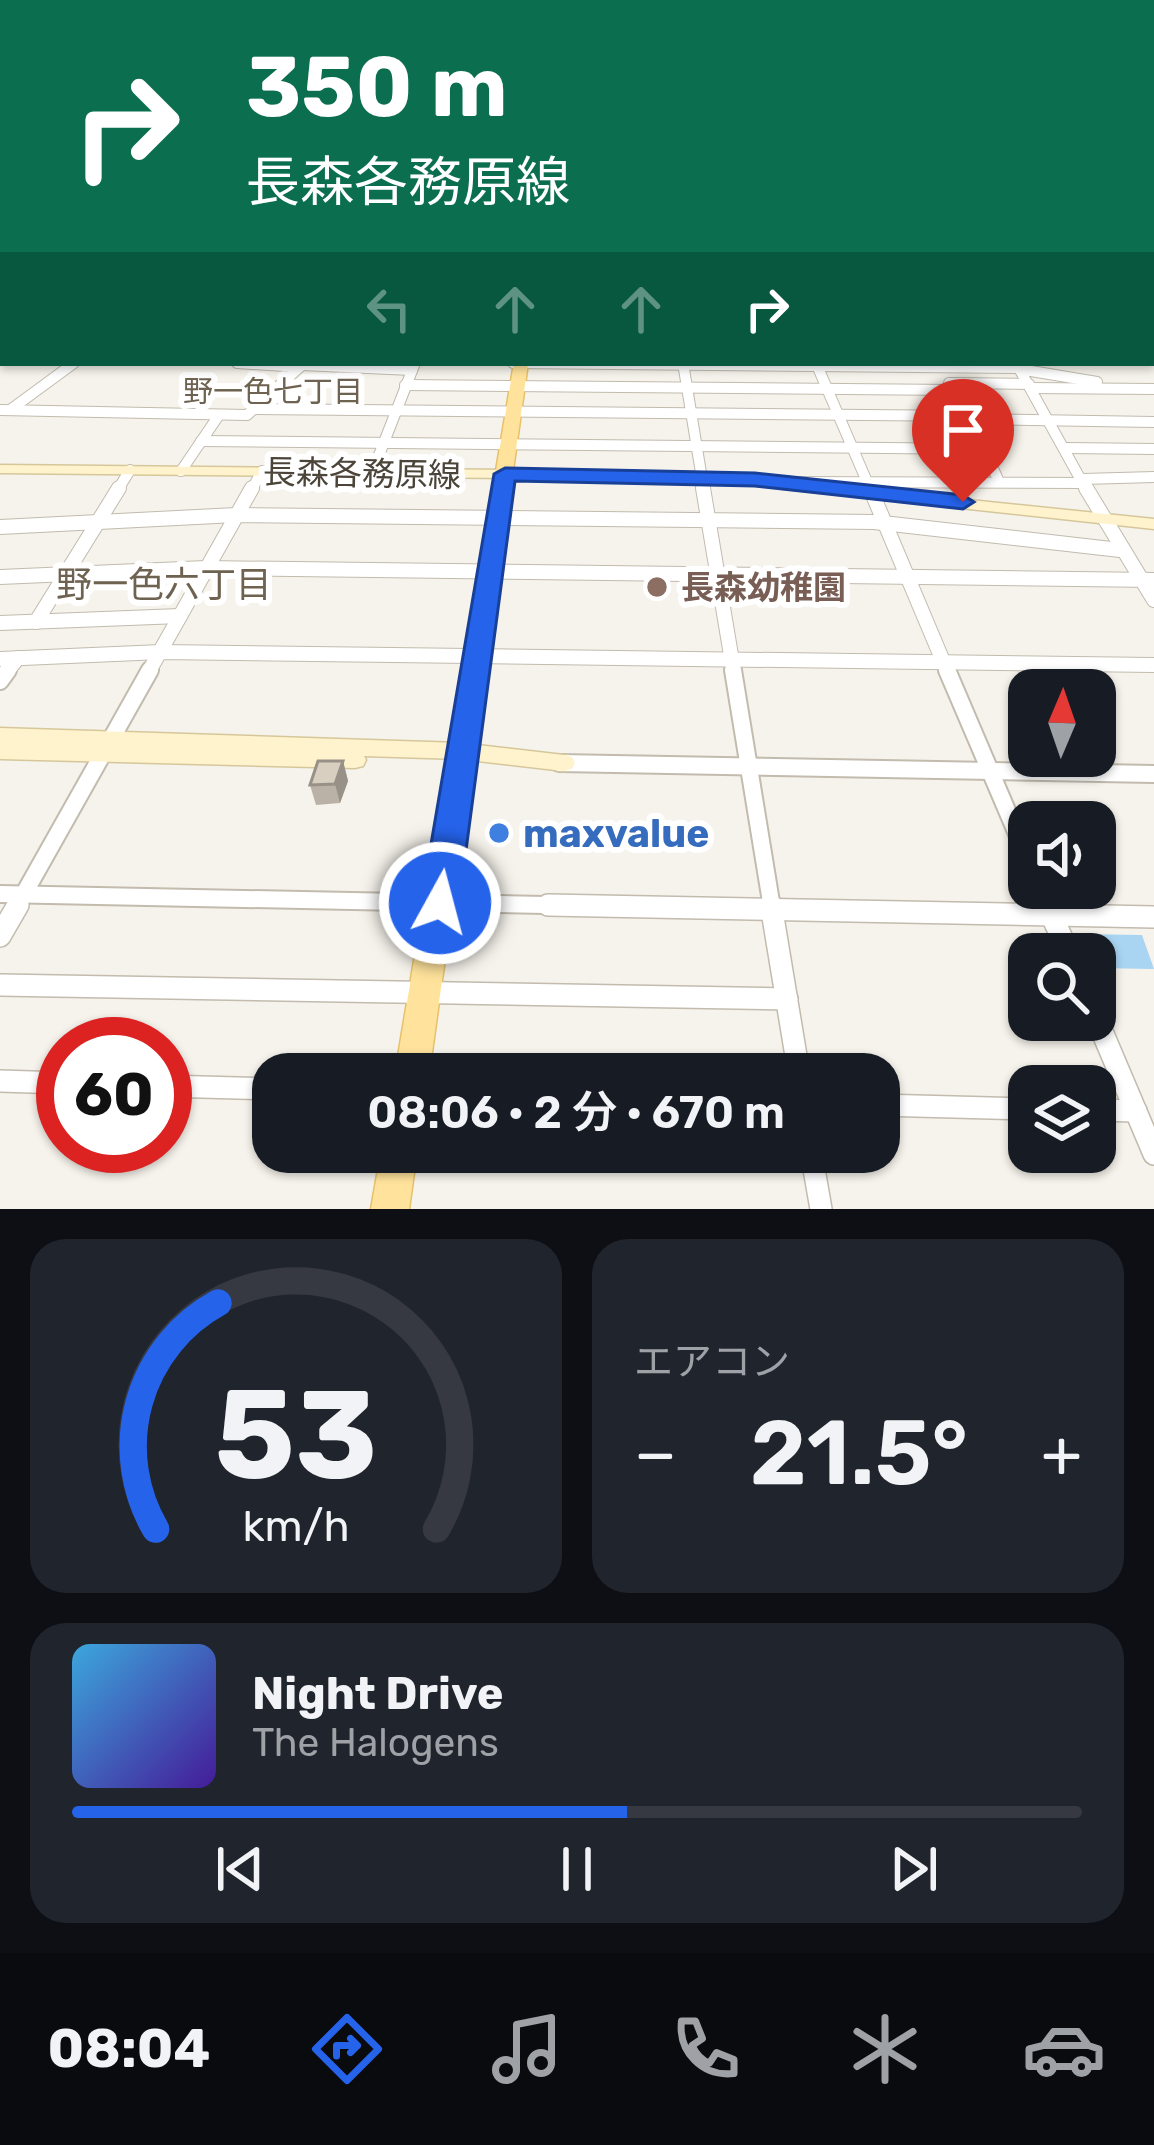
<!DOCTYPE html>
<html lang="ja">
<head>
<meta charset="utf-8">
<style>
	:root { --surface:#171b24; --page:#20242c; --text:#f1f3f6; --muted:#9ea1a6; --line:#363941; --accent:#2563eb }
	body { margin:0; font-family:Rubik,"Noto Sans JP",sans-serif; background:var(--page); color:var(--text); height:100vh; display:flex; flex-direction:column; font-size:45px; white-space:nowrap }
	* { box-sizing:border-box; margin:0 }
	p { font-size:39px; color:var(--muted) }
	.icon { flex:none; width:66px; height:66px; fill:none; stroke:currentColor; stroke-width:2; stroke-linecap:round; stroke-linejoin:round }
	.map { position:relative; height:1209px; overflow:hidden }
	.details { display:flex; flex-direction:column; gap:30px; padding:30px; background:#0d0f14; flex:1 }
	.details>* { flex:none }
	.banner { position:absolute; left:0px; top:0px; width:1155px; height:366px; box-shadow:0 3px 9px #0004; background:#0b6e4f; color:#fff; overflow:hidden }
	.needle { width:78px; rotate:2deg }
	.tools { position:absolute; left:1008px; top:669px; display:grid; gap:24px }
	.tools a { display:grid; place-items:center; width:108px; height:108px; border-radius:24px; background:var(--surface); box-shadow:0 3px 9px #0004; font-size:60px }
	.speed { position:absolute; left:36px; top:1017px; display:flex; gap:24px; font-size:60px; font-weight:700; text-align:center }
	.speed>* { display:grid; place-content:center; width:156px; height:156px; border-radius:50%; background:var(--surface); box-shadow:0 3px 9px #0004; line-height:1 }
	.speed .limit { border:18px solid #d22; background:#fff; color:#111 }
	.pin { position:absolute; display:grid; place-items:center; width:102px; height:102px; color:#fff; margin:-123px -51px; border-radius:50% 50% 50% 0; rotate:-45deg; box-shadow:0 0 12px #0007 }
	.pin .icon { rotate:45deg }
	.me { position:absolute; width:132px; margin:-66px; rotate:7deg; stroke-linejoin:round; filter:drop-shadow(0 0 9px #0008) }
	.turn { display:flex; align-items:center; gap:42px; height:252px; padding:0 48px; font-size:54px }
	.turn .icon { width:156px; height:156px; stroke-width:2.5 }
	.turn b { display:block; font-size:84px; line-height:102px }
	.lanes { display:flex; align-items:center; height:114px; padding:0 48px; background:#0003; justify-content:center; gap:60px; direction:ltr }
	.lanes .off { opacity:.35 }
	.big { font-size:90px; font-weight:600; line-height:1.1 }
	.details .widget { flex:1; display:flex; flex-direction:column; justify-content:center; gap:18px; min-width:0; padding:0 42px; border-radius:36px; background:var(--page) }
	.details .dial { align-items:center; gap:0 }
	.dial svg { height:312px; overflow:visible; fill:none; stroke:var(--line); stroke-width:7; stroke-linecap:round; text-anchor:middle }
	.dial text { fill:var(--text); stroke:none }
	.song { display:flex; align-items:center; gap:36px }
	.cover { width:144px; height:144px; border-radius:18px; background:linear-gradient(135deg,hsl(200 70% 55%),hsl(260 70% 35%)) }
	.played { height:12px; border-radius:6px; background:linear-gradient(90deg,var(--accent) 55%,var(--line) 55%) }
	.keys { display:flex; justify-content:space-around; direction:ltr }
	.heat { display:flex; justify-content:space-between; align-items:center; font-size:66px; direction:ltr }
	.details .tiles { flex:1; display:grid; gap:30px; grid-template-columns:1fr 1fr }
	.widget:last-child { grid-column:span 2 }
	.trip { position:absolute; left:252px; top:1053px; width:648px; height:120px; border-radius:36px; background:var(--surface); box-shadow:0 3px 9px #0004; font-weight:600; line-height:120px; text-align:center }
	.dock { display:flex; height:192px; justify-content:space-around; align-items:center; background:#090b0e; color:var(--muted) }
	.dock .icon { width:84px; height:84px }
	.dock .current { color:var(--accent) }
	.dock b { font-size:54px; color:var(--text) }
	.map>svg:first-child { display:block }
</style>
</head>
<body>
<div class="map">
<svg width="1154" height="1209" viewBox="0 0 1154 1209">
	<rect width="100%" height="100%" fill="#f6f3ec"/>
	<path fill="#a9d4f2" d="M1081,934L1142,935L1154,969L1096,968L1095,954H1090Z"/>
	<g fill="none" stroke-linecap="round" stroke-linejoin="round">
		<defs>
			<g id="street-far3">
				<path d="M237,363L300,367"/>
				<path d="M513,363L1019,368"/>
				<path d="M683,363L704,491"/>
				<path d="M816,363L871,491"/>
				<path d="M1016,363L1087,491"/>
				<path d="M302,365L412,370"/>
				<path d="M1019,369L1097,382"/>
				<path d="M949,383L1029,384"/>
				<path d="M405,385L953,390"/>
				<path d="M950,385L970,416L999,482"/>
				<path d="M1031,388L1154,389"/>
				<path d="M255,409L970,416"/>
				<path d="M0,410L247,415L304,363"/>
				<path d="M10,410L74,363"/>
				<path d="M971,419L1154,422"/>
				<path d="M201,441L984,449"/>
				<path d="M1066,448L1154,449"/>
				<path d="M181,471L219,415"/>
				<path d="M372,473L415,363"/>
				<path d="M1083,479L1154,477"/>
				<path d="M787,482L1085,483"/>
				<path d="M117,491L130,470"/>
				<path d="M251,491L262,471"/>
			</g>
			<g id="street-far2">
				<path d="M703,488L734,673"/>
				<path d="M870,488L948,673"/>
				<path d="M1086,488L1154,600"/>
				<path d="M0,527L236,515L874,522L1120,550"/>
				<path d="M0,577L206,568L1154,580"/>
				<path d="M36,622L119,488"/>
				<path d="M0,623L180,616"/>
				<path d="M0,659L161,652L1154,665"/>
				<path d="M6,673L18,658"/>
				<path d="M148,673L252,488"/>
			</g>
			<g id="street-far1">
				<path d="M733,670L772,908"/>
				<path d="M947,670L1029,862"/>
				<path d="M0,681L8,670"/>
				<path d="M559,763L1154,774"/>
				<path d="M1040,888L1049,908"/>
				<path d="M0,894L698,908"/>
				<path d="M16,908L150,670"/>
			</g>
			<g id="street">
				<path d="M548,905L1154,917"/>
				<path d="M771,905L799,1074"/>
				<path d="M1047,905L1069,954"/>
				<path d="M0,936L18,905"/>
				<path d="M0,985L787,999"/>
				<path d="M1095,1015L1154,1154"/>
				<path d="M0,1081L63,1083"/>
				<path d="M165,1086L273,1089"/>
				<path d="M879,1105L1029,1109"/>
				<path d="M1095,1110L1136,1111"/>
				<path d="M811,1152L821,1209"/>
			</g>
			<g id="secondary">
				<rect x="1152" y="217" width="2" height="6"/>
				<path d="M0,465L701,472L1154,519V529L701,480L0,473Z"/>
				<path d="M0,728L460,743L564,755L572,757L575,763L572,769L564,771L460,759L364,756L366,760L363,766L355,768L0,759Z"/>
			</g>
			<g id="primary">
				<path d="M0,329L3,330V338L0,337Z"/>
				<path d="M514,363H528L429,1074H395Z"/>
				<path d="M381,1152H417L409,1209H371Z"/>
			</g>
		</defs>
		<use href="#street-far3" stroke="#c2bbae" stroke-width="12"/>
		<use href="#street-far2" stroke="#c2bbae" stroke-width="16"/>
		<use href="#street-far1" stroke="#c2bbae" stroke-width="20"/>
		<use href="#street" stroke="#c2bbae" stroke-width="24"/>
		<use href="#secondary" stroke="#d6c79b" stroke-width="3"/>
		<use href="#primary" stroke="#e6c16a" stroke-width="3"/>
		<use href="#street-far3" stroke="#fff" stroke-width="10"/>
		<use href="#street-far2" stroke="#fff" stroke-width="14"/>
		<use href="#street-far1" stroke="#fff" stroke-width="16"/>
		<use href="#street" stroke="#fff" stroke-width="21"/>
		<use href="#secondary" fill="#fff3cd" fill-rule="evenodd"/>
		<use href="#primary" fill="#ffe39c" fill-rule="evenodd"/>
	</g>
	<path fill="#bab2a6" d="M343,761L348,781L340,803L316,805L310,785Z"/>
	<path fill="#979187" d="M343,761L348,781L340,803L335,784Z"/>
	<path fill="#d8cfc1" stroke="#979187" stroke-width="3" d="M318,761H343L335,784L310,785Z"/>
	<linearGradient id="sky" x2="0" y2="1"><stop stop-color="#8fc1ec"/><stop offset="0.48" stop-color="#fbfaf6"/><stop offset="1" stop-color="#fbfaf6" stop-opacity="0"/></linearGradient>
	<rect width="1154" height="324" fill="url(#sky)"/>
	<path fill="#2563eb" stroke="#184099" stroke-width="3" d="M505,468L755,473L963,495L974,502L963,509L755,486L515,481L459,903L453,915L440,920L426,915L421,903L494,474Z"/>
	<circle fill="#8d6e63" stroke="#fff" stroke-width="4.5" cx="657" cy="587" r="12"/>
	<circle fill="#3f7fe0" stroke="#fff" stroke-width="4.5" cx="499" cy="833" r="12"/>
	<g text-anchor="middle" stroke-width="12" stroke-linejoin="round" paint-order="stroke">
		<g font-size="30" fill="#6e6250" stroke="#fff">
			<text x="273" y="402">野一色七丁目</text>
		</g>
		<g font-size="33" fill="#4b4439" stroke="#fff">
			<text transform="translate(362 473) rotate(1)" y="12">長森各務原線</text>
		</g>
		<g font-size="33" font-weight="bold" fill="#785e54" stroke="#fff" text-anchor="start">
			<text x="681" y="599">長森幼稚園</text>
		</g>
		<g font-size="36" fill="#6e6250" stroke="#fff">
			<text x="164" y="597">野一色六丁目</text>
		</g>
		<g font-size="39" font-weight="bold" fill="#366cbe" stroke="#fff" text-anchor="start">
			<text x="523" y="847">maxvalue</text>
		</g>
	</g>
</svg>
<div class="tools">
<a><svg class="needle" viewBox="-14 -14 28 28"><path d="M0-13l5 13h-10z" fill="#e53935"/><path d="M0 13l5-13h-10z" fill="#9ea1a6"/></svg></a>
<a><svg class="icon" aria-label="sound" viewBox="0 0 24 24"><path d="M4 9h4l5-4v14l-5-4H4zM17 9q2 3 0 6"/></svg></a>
<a><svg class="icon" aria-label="search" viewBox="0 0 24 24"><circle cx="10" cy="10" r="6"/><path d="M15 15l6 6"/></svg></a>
<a><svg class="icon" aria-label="layers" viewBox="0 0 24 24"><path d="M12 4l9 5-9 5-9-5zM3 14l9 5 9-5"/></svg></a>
</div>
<div class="speed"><div class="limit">60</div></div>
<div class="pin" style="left:963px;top:502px;background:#d93025"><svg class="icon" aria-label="arrive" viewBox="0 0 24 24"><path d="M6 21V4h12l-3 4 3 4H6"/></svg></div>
<svg class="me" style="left:440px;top:903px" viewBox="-20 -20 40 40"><circle r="17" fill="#2563eb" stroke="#fff" stroke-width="3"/><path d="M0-11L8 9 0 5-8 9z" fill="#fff"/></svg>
<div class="trip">08:06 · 2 分 · 670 m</div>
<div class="banner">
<div class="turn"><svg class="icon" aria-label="right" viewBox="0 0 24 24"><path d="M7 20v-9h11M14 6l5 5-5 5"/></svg><div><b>350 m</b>長森各務原線</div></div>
<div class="lanes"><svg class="icon off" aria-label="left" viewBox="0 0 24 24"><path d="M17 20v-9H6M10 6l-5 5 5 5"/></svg><svg class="icon off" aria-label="ahead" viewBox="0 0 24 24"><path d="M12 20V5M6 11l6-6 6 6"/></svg><svg class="icon off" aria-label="ahead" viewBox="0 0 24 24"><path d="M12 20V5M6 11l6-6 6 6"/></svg><svg class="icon" aria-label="right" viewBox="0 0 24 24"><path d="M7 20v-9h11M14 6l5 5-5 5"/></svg></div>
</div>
</div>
<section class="details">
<div class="tiles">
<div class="widget dial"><svg viewBox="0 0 100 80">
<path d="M14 69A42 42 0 1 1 86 69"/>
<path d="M14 69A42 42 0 0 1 30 11" stroke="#2563eb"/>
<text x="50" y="56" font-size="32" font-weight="700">53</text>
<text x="50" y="72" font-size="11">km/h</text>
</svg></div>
<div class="widget"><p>エアコン</p>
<div class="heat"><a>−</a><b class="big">21.5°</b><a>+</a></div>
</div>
<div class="widget">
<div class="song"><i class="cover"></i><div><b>Night Drive</b><p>The Halogens</p></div></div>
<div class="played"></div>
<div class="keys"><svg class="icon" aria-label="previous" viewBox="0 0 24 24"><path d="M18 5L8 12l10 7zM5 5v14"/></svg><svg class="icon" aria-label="pause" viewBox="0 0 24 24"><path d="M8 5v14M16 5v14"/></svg><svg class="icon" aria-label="next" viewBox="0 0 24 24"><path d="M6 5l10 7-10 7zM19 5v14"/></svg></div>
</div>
</div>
</section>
<nav class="dock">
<b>08:04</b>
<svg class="icon current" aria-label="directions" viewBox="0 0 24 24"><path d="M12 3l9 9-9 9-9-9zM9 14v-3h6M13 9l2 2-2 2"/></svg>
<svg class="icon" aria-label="music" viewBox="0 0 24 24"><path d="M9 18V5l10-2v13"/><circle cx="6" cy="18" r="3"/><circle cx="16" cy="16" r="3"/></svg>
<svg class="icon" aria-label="phone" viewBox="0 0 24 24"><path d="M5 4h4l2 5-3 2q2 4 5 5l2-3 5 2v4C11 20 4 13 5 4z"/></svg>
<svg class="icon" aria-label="climate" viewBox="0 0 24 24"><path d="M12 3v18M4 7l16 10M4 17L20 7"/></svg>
<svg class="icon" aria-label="car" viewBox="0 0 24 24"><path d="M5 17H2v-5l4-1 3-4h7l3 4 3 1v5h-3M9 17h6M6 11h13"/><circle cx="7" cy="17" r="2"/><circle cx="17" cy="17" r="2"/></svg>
</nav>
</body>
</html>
